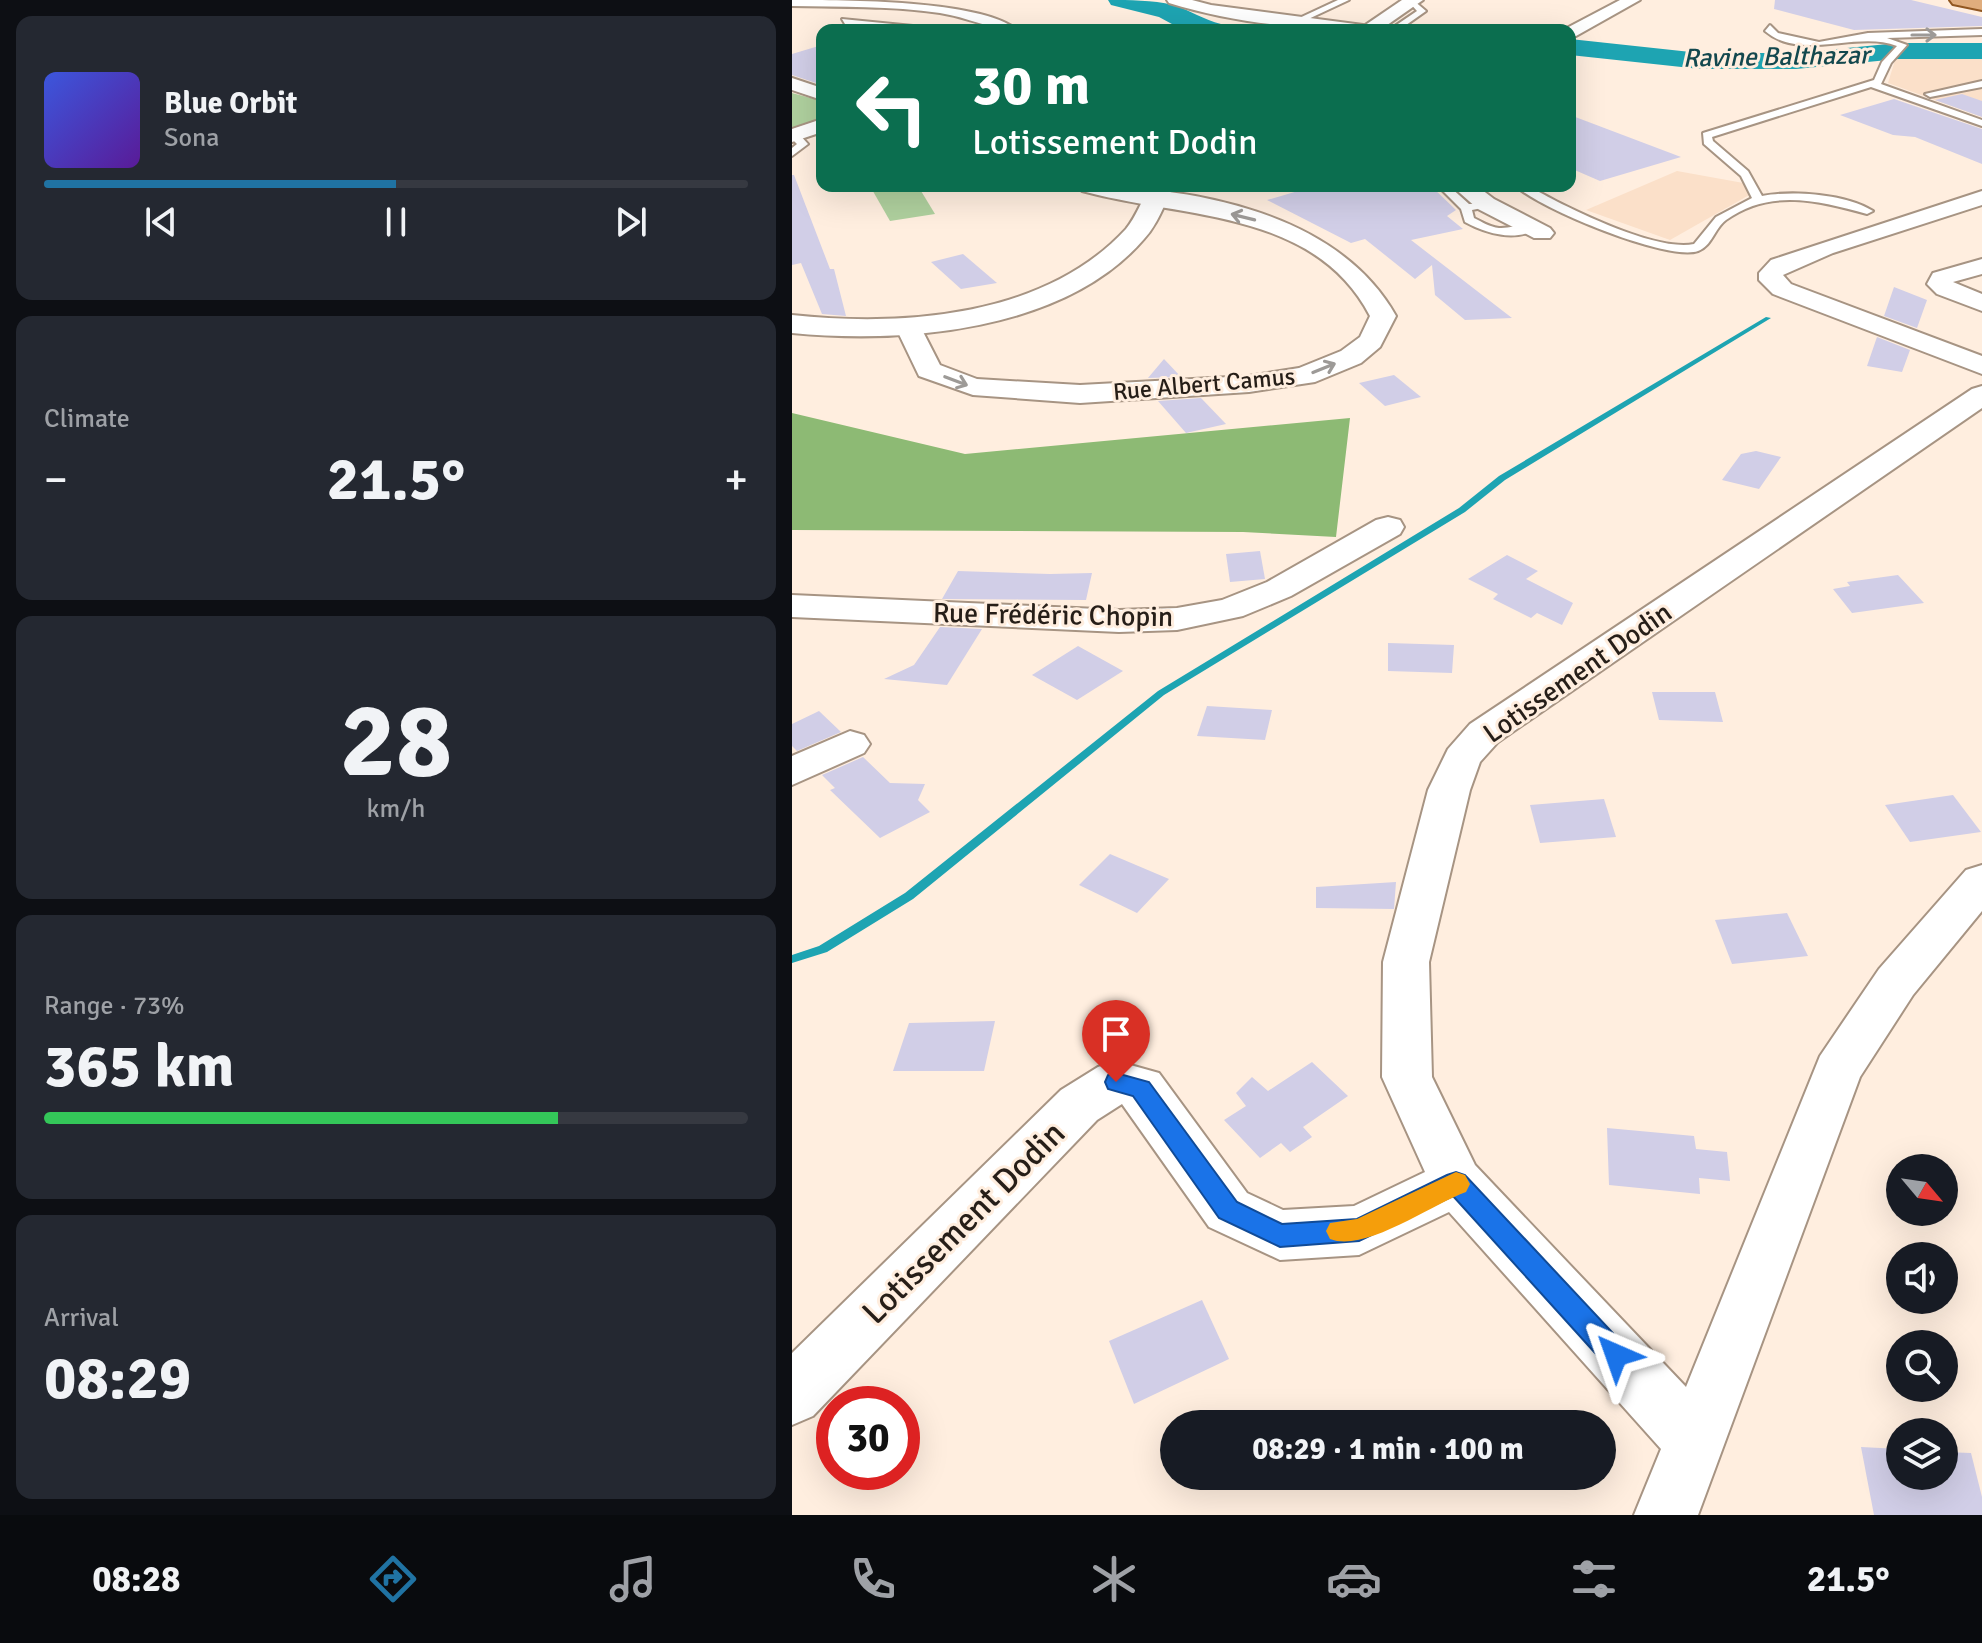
<!DOCTYPE html>
<html lang="en">
<head>
<meta charset="utf-8">
<style>
	:root { --surface:#171b24; --page:#242831; --text:#f1f3f6; --muted:#9ea1a6; --line:#363941; --accent:#2073a3 }
	body { margin:0; font-family:Signika,sans-serif; background:var(--page); color:var(--text); height:100vh; display:flex; flex-direction:column; font-size:30px; white-space:nowrap }
	* { box-sizing:border-box; margin:0 }
	p { font-size:26px; color:var(--muted) }
	.icon { flex:none; width:44px; height:44px; fill:none; stroke:currentColor; stroke-width:2; stroke-linecap:round; stroke-linejoin:round }
	.map { position:relative; flex:1; overflow:hidden }
	.side { display:flex; flex-direction:column; gap:16px; padding:16px; background:#0d0f14; width:792px }
	.side>* { flex:none }
	.hud { position:absolute; left:24px; top:24px; width:760px; height:168px; border-radius:16px; box-shadow:0 8px 32px #0002; background:#0b6e4f; color:#fff; overflow:hidden }
	.needle { width:52px; rotate:119deg }
	.tools { position:absolute; left:1094px; top:1154px; display:grid; gap:16px }
	.tools a { display:grid; place-items:center; width:72px; height:72px; border-radius:50%; background:var(--surface); box-shadow:0 8px 32px #0002; font-size:40px }
	.speed { position:absolute; left:24px; top:1386px; display:flex; gap:16px; font-size:40px; font-weight:700; text-align:center }
	.speed>* { display:grid; place-content:center; width:104px; height:104px; border-radius:50%; background:var(--surface); box-shadow:0 8px 32px #0002; line-height:1 }
	.speed .limit { border:12px solid #d22; background:#fff; color:#111 }
	.pin { position:absolute; display:grid; place-items:center; width:68px; height:68px; color:#fff; margin:-82px -34px; border-radius:50% 50% 50% 0; rotate:-45deg; box-shadow:0 0 8px #0007 }
	.pin .icon { rotate:45deg }
	.me { position:absolute; width:88px; margin:-44px; rotate:317deg; stroke-linejoin:round; filter:drop-shadow(0 0 6px #0008) }
	.turn { display:flex; align-items:center; gap:28px; height:168px; padding:0 24px; font-size:36px }
	.turn .icon { width:104px; height:104px; stroke-width:2.5 }
	.turn b { display:block; font-size:56px; line-height:68px }
	.big { font-size:60px; font-weight:700; line-height:1.1 }
	.side .tile { flex:1; display:flex; flex-direction:column; justify-content:center; gap:12px; min-width:0; padding:0 28px; border-radius:16px; background:var(--page) }
	.side .dial { align-items:center; gap:0 }
	.dial b { font-size:104px; line-height:1 }
	.song { display:flex; align-items:center; gap:24px }
	.cover { width:96px; height:96px; border-radius:12px; background:linear-gradient(135deg,hsl(230 70% 55%),hsl(270 70% 35%)) }
	.played { height:8px; border-radius:4px; background:linear-gradient(90deg,var(--accent) 50%,var(--line) 50%) }
	.keys { display:flex; justify-content:space-around; direction:ltr }
	.heat { display:flex; justify-content:space-between; align-items:center; font-size:44px; direction:ltr }
	.charge { height:12px; border-radius:6px; background:linear-gradient(90deg,#34c759 73%,var(--line) 0) }
	.trip { position:absolute; left:368px; top:1410px; width:456px; height:80px; border-radius:40px; background:var(--surface); box-shadow:0 8px 32px #0002; font-weight:700; line-height:80px; text-align:center }
	.dock { display:flex; height:128px; justify-content:space-around; align-items:center; background:#090b0e; color:var(--muted) }
	.dock .icon { width:56px; height:56px }
	.dock .on { color:var(--accent) }
	.dock b { font-size:36px; color:var(--text) }
	main { display:flex; flex:1; min-height:0 }
	.map>svg:first-child { display:block }
</style>
</head>
<body>
<main>
<section class="side">
<div class="tile">
<div class="song"><i class="cover"></i><div><b>Blue Orbit</b><p>Sona</p></div></div>
<div class="played"></div>
<div class="keys"><svg class="icon" aria-label="previous" viewBox="0 0 24 24"><path d="M18 5L8 12l10 7zM5 5v14"/></svg><svg class="icon" aria-label="pause" viewBox="0 0 24 24"><path d="M8 5v14M16 5v14"/></svg><svg class="icon" aria-label="next" viewBox="0 0 24 24"><path d="M6 5l10 7-10 7zM19 5v14"/></svg></div>
</div>
<div class="tile"><p>Climate</p>
<div class="heat"><a>−</a><b class="big">21.5°</b><a>+</a></div>
</div>
<div class="tile dial"><b>28</b><p>km/h</p></div>
<div class="tile"><p>Range · 73%</p><b class="big">365 km</b><div class="charge"></div></div>
<div class="tile"><p>Arrival</p><b class="big">08:29</b></div>
</section>
<div class="map">
<svg width="1190" height="1515" viewBox="0 0 1190 1515">
	<rect width="100%" height="100%" fill="#ffeedf"/>
	<g fill="#fbe0c9">
		<path d="M1134,55L1190,56V117L1096,83L1104,57Z"/>
		<path d="M885,171L957,184L959,194L878,240L794,210Z"/>
	</g>
	<g fill="#afd09e">
		<path d="M0,93L30,101V119L0,133Z"/>
		<path d="M78,186H126L143,214L98,221Z"/>
	</g>
	<path fill="#8dba74" d="M0,413L173,454L558,418L544,537L451,532L0,530Z"/>
	<g fill="none" stroke-linecap="round" stroke-linejoin="round">
		<path fill="#1ea4b2" fill-rule="evenodd" d="M974,317L979,318L713,480L673,512L372,695L121,899L35,952L0,963V955L27,946L113,893L366,691L667,508L707,476Z"/>
		<g fill="#1ea4b2" fill-rule="evenodd">
			<path d="M316,0C338,0 360,0 381,5C398,10 412,20 429,24L433,30H391L367,17L319,5Z"/>
			<path d="M778,39L908,53H1004L1106,43H1190V59H1106L1004,69H908L778,55Z"/>
		</g>
	</g>
	<g fill="#d1cee7">
		<path d="M983,0H1119L1190,17V26L1062,30L982,9Z"/>
		<path d="M30,45V85L0,75V54Z"/>
		<path d="M1170,94L1190,101V117L1143,100Z"/>
		<path d="M1102,99L1190,129V164L1123,137L1101,135L1048,115Z"/>
		<path d="M778,115L889,157L808,181L778,168Z"/>
		<path d="M0,175H2L38,269H42L54,316L30,314L9,263L0,265Z"/>
		<path d="M523,186H639L664,210L655,216L671,229L619,240L720,318L673,320L643,295L640,265L623,279L573,239L559,243L475,200Z"/>
		<path d="M171,254L205,283L169,289L139,262Z"/>
		<path d="M1102,287L1135,300L1125,328L1092,316Z"/>
		<path d="M1085,337L1118,350L1110,372L1075,366Z"/>
		<path d="M372,359L389,377L356,378Z"/>
		<path d="M602,375L629,397L593,406L567,383Z"/>
		<path d="M409,398L434,424L394,433L366,401Z"/>
		<path d="M964,451L989,457L967,489L930,480L949,454Z"/>
		<path d="M468,551L473,579L438,582L434,554Z"/>
		<path d="M715,555L746,571L734,579L781,603L770,625L745,613L739,618L701,599L706,594L676,579Z"/>
		<path d="M166,571L258,574L300,573L294,600L150,599Z"/>
		<path d="M1106,575L1132,603L1060,613L1041,589L1058,586L1055,582Z"/>
		<path d="M148,627L190,629L155,685L92,679L122,665Z"/>
		<path d="M596,643L662,645L660,673L596,671Z"/>
		<path d="M286,646L331,671L285,700L240,675Z"/>
		<path d="M860,692H923L931,722L867,720Z"/>
		<path d="M415,706L480,710L473,740L405,736Z"/>
		<path d="M27,711L49,732L5,751L0,746V724Z"/>
		<path d="M71,757L98,783L133,784L126,800L138,812L88,838L38,790L43,788L30,775Z"/>
		<path d="M1161,795L1189,832L1118,842L1093,805Z"/>
		<path d="M812,799L824,837L748,843L738,805Z"/>
		<path d="M318,854L377,879L345,913L287,885Z"/>
		<path d="M604,882L602,909L524,908V887Z"/>
		<path d="M995,913L1016,956L940,964L923,920Z"/>
		<path d="M203,1021L192,1071H101L117,1023Z"/>
		<path d="M520,1062L556,1096L511,1127L520,1137L498,1152L489,1143L468,1158L432,1120L454,1106L444,1093L460,1077L476,1091Z"/>
		<path d="M815,1128L902,1136L904,1149L935,1152L938,1181L907,1178L908,1194L817,1185Z"/>
		<path d="M410,1300L437,1359L342,1404L317,1341Z"/>
		<path d="M1069,1447L1108,1449V1476H1152V1452L1179,1453L1190,1497V1515H1082Z"/>
	</g>
	<g fill="none" stroke-linecap="round" stroke-linejoin="round">
		<defs>
			<g id="lane">
				<path d="M546,0H557L510,22L503,20Z"/>
				<path d="M615,0H621L634,11L607,30H597L625,11Z"/>
				<path d="M50,19L131,27L135,30L53,24Z"/>
				<path d="M978,25L986,33L1027,42L1076,33L1190,29V35L1095,38L1115,45L1099,63L1089,84L1190,120V126L1079,87L920,137L921,141L956,171L970,196C1001,190 1055,194 1081,211L1075,214C1027,201 978,188 934,220C922,229 920,246 906,251C876,262 746,208 724,186C740,186 750,194 764,201C796,217 867,251 902,244L924,217L960,198L949,176L912,144L911,133L1082,80L1090,62L1105,46C1065,30 1009,62 973,31Z"/>
				<path d="M1190,81V87L1138,97L1133,94Z"/>
				<path d="M0,132L6,133L16,144L0,156V148L5,144L0,139Z"/>
				<path d="M646,186H657L677,204H690V208L680,210L682,218C690,222 698,227 707,228C720,229 735,221 746,228C724,242 695,234 673,222L669,209Z"/>
			</g>
			<g id="street">
				<path d="M0,0C52,0 190,0 225,30C199,30 175,17 148,13C99,6 49,7 0,6Z"/>
				<path d="M375,0H400L419,5L571,25L579,30C512,30 442,23 377,3Z"/>
				<path d="M828,0H848L784,36L778,37V30H771Z"/>
				<path d="M0,78L30,88V100L0,90Z"/>
				<path d="M30,119V132L0,142V129Z"/>
				<path d="M287,186C397,186 545,211 604,316L588,347L569,363L523,382L457,392L288,403L181,395L127,376L103,326L107,320H125L148,365L185,379L288,385L457,376L507,368L549,351L568,337L578,316C525,214 402,218 306,195L290,191Z"/>
				<path d="M660,186H685L702,199L758,228L762,233L758,238H742L686,209Z"/>
				<path d="M1190,191V205L1041,253L991,275L999,284L1190,356V374L981,294L967,280V273L979,260Z"/>
				<path d="M1190,259V274L1161,282L1190,294V311L1145,294L1135,284L1141,273Z"/>
				<path d="M1190,386V408L706,742L688,762L678,790L637,962L640,1077L683,1165L894,1387L1028,1056L1087,969L1174,870L1190,865V911L1121,995L1068,1077L906,1515H842L869,1449L657,1212L567,1255L488,1260L417,1227L330,1104L305,1120L21,1416L0,1425V1353L269,1090L306,1067L324,1061L367,1073L455,1193L491,1210L562,1206L633,1172L590,1077L591,962L636,790L656,749L678,724L1180,389Z"/>
				<path d="M596,517L608,520L612,527L608,534L499,596L451,616L385,630L327,632L0,617V595L327,610L385,608L430,600L475,582L584,520Z"/>
				<path d="M58,731L72,735L78,744L72,753L0,785V756Z"/>
			</g>
			<g id="secondary">
				<path d="M610,0H631L588,30H566Z"/>
				<path d="M358,186H382C372,204 366,224 352,239C273,331 113,344 0,333V315C112,327 253,317 334,229C344,217 350,200 358,186Z"/>
			</g>
			<path id="primary" d="M1158,0H1190V10L1161,4Z"/>
		</defs>
		<use href="#lane" stroke="#a79483" stroke-width="4"/>
		<use href="#street" stroke="#a79483" stroke-width="4"/>
		<use href="#secondary" stroke="#a79483" stroke-width="4"/>
		<use href="#primary" stroke="#915721" stroke-width="4"/>
		<use href="#lane" fill="#fff" fill-rule="evenodd"/>
		<use href="#street" fill="#fff" fill-rule="evenodd"/>
		<use href="#secondary" fill="#fff" fill-rule="evenodd"/>
		<use href="#primary" fill="#e0ad7d" fill-rule="evenodd"/>
	</g>
	<defs><path id="oneway-shaft" d="M-6 0H5M1.5-3L5.5 0L1.5 3" fill="none" stroke-width="1.6" stroke-linecap="round" stroke-linejoin="round" transform="scale(2)"/></defs>
	<g stroke="#9d9a97">
		<use href="#oneway-shaft" transform="translate(1132 35)"/>
		<use href="#oneway-shaft" transform="translate(451 217) rotate(-166)"/>
		<use href="#oneway-shaft" transform="translate(532 368) rotate(-22)"/>
		<use href="#oneway-shaft" transform="translate(164 381) rotate(21)"/>
	</g>
	<path fill="#1a73e8" stroke="#114b97" stroke-width="2" d="M324,1073L357,1082L445,1202L490,1224L565,1219L655,1175L664,1172L673,1175L833,1346L837,1355L833,1365L824,1368L814,1365L661,1196L567,1241L488,1247L427,1218L341,1096L316,1089L313,1082L316,1075Z"/>
	<path fill="#f59e0b" d="M664,1172L673,1175L678,1184L674,1192C640,1204 573,1253 538,1239L534,1231L538,1223L565,1219Z"/>
	<g text-anchor="middle" stroke-width="6" stroke-linejoin="round" paint-order="stroke">
		<g font-size="24" fill="#261e18" stroke="#ffeedf">
			<text transform="translate(412 384) rotate(-5)" y="8">Rue Albert Camus</text>
		</g>
		<g font-size="26" font-style="italic" fill="#13484e" stroke="#ffeedf">
			<text transform="translate(984 56) rotate(-1)" y="9">Ravine Balthazar</text>
		</g>
		<g font-size="28" fill="#261e18" stroke="#ffeedf">
			<text transform="translate(261 614) rotate(1)" y="10">Rue Frédéric Chopin</text>
			<text transform="translate(785 672) rotate(-35)" y="10">Lotissement Dodin</text>
		</g>
		<g font-size="34" fill="#261e18" stroke="#ffeedf">
			<text transform="translate(171 1222) rotate(-45)" y="12">Lotissement Dodin</text>
		</g>
	</g>
</svg>
<div class="tools">
<a><svg class="needle" viewBox="-14 -14 28 28"><path d="M0-13l5 13h-10z" fill="#e53935"/><path d="M0 13l5-13h-10z" fill="#9ea1a6"/></svg></a>
<a><svg class="icon" aria-label="sound" viewBox="0 0 24 24"><path d="M4 9h4l5-4v14l-5-4H4zM17 9q2 3 0 6"/></svg></a>
<a><svg class="icon" aria-label="search" viewBox="0 0 24 24"><circle cx="10" cy="10" r="6"/><path d="M15 15l6 6"/></svg></a>
<a><svg class="icon" aria-label="layers" viewBox="0 0 24 24"><path d="M12 4l9 5-9 5-9-5zM3 14l9 5 9-5"/></svg></a>
</div>
<div class="speed"><div class="limit">30</div></div>
<div class="pin" style="left:324px;top:1082px;background:#d93025"><svg class="icon" aria-label="arrive" viewBox="0 0 24 24"><path d="M6 21V4h12l-3 4 3 4H6"/></svg></div>
<svg class="me" style="left:824px;top:1355px" viewBox="-20 -20 40 40"><path d="M0-17L14 15 0 8-14 15z" fill="#1a73e8" stroke="#fff" stroke-width="4"/></svg>
<div class="trip">08:29 · 1 min · 100 m</div>
<div class="hud">
<div class="turn"><svg class="icon" aria-label="left" viewBox="0 0 24 24"><path d="M17 20v-9H6M10 6l-5 5 5 5"/></svg><div><b>30 m</b>Lotissement Dodin</div></div>
</div>
</div>
</main>
<nav class="dock">
<b>08:28</b>
<svg class="icon on" aria-label="directions" viewBox="0 0 24 24"><path d="M12 3l9 9-9 9-9-9zM9 14v-3h6M13 9l2 2-2 2"/></svg>
<svg class="icon" aria-label="music" viewBox="0 0 24 24"><path d="M9 18V5l10-2v13"/><circle cx="6" cy="18" r="3"/><circle cx="16" cy="16" r="3"/></svg>
<svg class="icon" aria-label="phone" viewBox="0 0 24 24"><path d="M5 4h4l2 5-3 2q2 4 5 5l2-3 5 2v4C11 20 4 13 5 4z"/></svg>
<svg class="icon" aria-label="climate" viewBox="0 0 24 24"><path d="M12 3v18M4 7l16 10M4 17L20 7"/></svg>
<svg class="icon" aria-label="car" viewBox="0 0 24 24"><path d="M5 17H2v-5l4-1 3-4h7l3 4 3 1v5h-3M9 17h6M6 11h13"/><circle cx="7" cy="17" r="2"/><circle cx="17" cy="17" r="2"/></svg>
<svg class="icon" aria-label="filters" viewBox="0 0 24 24"><path d="M4 7h16M4 17h16"/><circle cx="9" cy="7" r="2"/><circle cx="15" cy="17" r="2"/></svg>
<b>21.5°</b>
</nav>
</body>
</html>
